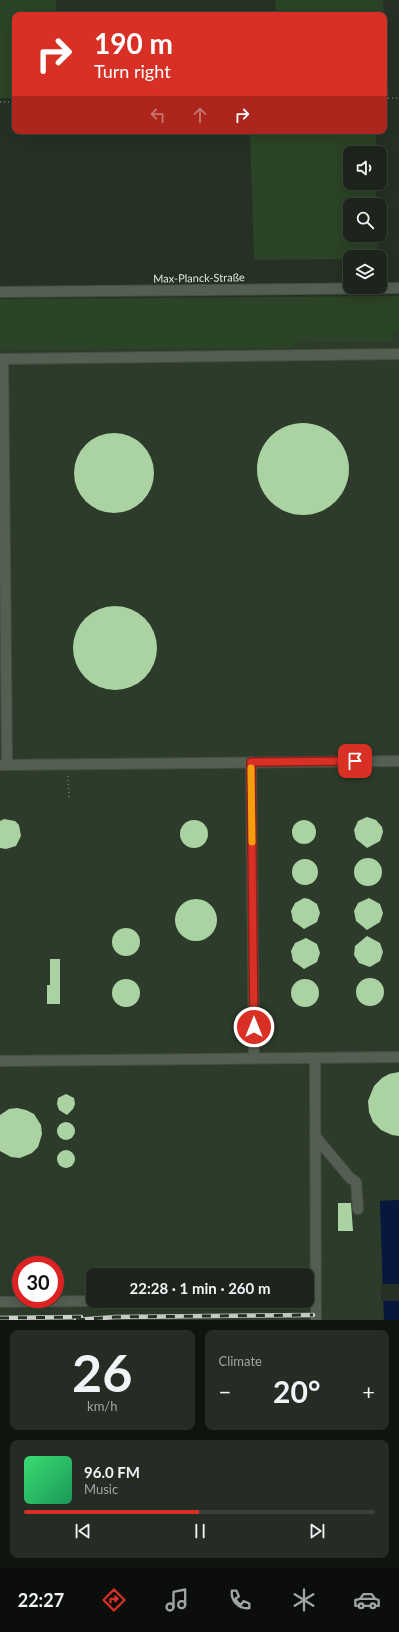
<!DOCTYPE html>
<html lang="en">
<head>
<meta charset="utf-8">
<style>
	:root { --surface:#1c241b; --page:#252c24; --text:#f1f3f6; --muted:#a0a4a3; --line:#3a413a; --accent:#d93025 }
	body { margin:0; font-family:Lato,sans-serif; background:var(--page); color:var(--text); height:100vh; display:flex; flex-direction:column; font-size:15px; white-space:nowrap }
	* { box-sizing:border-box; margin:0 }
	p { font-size:13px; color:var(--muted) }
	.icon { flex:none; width:22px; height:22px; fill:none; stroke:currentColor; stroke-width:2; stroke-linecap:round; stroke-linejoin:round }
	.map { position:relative; height:1320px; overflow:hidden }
	.drawer { display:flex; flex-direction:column; gap:10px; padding:10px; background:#0f140f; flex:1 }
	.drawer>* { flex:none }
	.guide { position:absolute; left:12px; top:12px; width:375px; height:122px; border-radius:8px; box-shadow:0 4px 16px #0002,0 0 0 1px var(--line); background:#d93025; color:#fff; overflow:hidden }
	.buttons { position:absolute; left:343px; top:146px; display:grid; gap:8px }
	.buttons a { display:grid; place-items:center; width:44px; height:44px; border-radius:8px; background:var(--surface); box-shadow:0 4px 16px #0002,0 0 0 1px var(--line); font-size:20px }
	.speed { position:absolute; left:12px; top:1256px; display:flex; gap:8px; font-size:20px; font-weight:700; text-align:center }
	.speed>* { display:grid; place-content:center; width:52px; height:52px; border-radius:50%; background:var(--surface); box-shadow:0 4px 16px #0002,0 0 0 1px var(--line); line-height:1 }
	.speed .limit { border:6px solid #d22; background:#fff; color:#111 }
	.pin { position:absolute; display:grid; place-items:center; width:34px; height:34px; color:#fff; margin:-17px; border-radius:8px; box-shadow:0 2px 6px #0006 }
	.me { position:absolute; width:44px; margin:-22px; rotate:0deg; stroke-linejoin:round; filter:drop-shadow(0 0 3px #0008) }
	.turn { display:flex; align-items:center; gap:14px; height:84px; padding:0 16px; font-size:18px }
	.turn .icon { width:52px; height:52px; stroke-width:2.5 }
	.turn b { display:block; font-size:28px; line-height:34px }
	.lanes { display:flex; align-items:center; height:38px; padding:0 16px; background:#0003; justify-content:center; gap:20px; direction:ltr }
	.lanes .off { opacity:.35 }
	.big { font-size:30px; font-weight:700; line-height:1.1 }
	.drawer .card { flex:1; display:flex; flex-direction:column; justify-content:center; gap:6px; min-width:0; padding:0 14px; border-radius:8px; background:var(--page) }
	.drawer .dial { align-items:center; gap:0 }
	.dial b { font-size:52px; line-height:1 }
	.song { display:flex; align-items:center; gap:12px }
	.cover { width:48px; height:48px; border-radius:6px; background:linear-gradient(135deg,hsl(140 70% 55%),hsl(150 70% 35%)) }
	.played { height:4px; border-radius:2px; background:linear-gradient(90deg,var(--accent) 50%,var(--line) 50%) }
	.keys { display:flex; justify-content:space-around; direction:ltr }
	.heat { display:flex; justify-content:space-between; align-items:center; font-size:22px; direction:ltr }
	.drawer .tiles { flex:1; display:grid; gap:10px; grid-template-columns:1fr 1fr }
	.card:last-child { grid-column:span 2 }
	.trip { position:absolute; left:86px; top:1268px; width:228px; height:40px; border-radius:8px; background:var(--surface); box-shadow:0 4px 16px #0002,0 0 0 1px var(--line); font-weight:700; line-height:40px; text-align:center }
	.dock { display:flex; height:64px; justify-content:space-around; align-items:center; background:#0b0e0b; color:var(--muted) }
	.dock .icon { width:28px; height:28px }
	.dock .current { color:var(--accent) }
	.dock b { font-size:18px; color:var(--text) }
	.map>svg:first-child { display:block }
</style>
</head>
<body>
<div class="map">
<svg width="399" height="1320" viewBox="0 0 399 1320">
	<rect width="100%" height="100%" fill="#263024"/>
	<path fill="#2d3c2a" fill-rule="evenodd" d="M393,331H399V1200L380,1201L384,1320H0V351L294,348V343L393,342ZM21,1265H55V1299H21ZM93,1275H307V1301H93Z"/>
	<g fill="#2b4326">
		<path d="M0,0H56L57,15H15V98H0Z"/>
		<path d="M275,0H383L384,15H276Z"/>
		<path d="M384,18L389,94V95H384Z"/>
		<path d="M250,131H376V153H350V183H376V205H350V235H377V257H350V259L254,260Z"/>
		<path d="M399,296V331H393V342L294,343V348L0,351V299Z"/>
	</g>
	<path fill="#07173d" d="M399,1200V1320H384L380,1201Z"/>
	<rect fill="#263024" x="381" y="1284" width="18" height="17"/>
	<g fill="#abd2a3">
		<circle cx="303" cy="469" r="46"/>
		<circle cx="114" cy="473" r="40"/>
		<circle cx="115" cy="648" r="42"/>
		<path d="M367,817L376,820L382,827L383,832L380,841L367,848L356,839L354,830L358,821Z"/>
		<path d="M4,819L15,821L19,825L21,836L16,846L6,849L0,848V821Z"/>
		<circle cx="304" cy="832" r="12"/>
		<circle cx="194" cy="834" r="14"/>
		<circle cx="368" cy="872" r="14"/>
		<circle cx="305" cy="872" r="13"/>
		<path d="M304,898L309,899L317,904L320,913L317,922L304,929L293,921L291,911L295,903Z"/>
		<path d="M369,898L380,904L383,913L380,922L367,930L356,921L354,911L358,903Z"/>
		<circle cx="196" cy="920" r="21"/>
		<circle cx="126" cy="942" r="14"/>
		<path d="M367,936L380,943L383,952L380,961L370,967L359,963L354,955L355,946Z"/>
		<path d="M306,938L317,944L320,953L317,962L304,969L293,961L291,951L295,943Z"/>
		<path d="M50,959H60V1004H47V985H50Z"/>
		<circle cx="370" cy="992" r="14"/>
		<circle cx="305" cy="993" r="14"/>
		<circle cx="126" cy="993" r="14"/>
		<path d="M399,1072V1136L392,1135L381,1130L373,1122L369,1112L368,1101L374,1086L382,1078L389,1074Z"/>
		<path d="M66,1094L74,1098L75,1104L73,1109L67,1115L59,1110L57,1104L58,1098Z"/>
		<path d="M17,1108L26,1110L34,1114L41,1125L42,1134L38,1147L32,1153L20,1158L11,1157L0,1151V1115L9,1109Z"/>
		<circle cx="66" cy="1131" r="9"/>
		<circle cx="66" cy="1159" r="9"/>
		<path d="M338,1203H351L353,1231H338Z"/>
	</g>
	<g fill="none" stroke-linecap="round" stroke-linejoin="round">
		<defs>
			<g id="minor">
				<path d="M0,292L399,288"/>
				<path d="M0,359L399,354"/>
				<path d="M3,359L7,765"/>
				<path d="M251,762L254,1058"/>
				<path d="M0,765L399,761"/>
				<path d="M315,1058L316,1320"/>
				<path d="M0,1061L399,1057"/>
				<path d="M315,1136L350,1178L356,1182L358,1209"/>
				<path d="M0,1302L93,1301"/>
			</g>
		</defs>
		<use href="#minor" stroke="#454e43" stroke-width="12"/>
		<g stroke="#747d72" stroke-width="1.5" stroke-dasharray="1 3" stroke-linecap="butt">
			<path d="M384,98H399"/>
			<path d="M0,102H15"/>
			<path d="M68,776L69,800"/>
		</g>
		<use href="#minor" stroke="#545f52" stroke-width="10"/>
		<defs>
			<g id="rail">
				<path d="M0,1318L81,1317"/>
				<path d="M76,1320L115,1317L313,1315"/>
			</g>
		</defs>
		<use href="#rail" stroke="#ccd3cb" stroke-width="4.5"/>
		<use href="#rail" stroke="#263024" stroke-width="3" stroke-dasharray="9" stroke-linecap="butt"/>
	</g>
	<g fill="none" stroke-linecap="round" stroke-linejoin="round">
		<defs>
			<path id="route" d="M254,1027L251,762L355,761"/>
		</defs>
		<use href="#route" stroke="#8d1f18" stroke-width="10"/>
		<use href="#route" stroke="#d93025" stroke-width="7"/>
		<path stroke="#f59e0b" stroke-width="7" d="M251,768L252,842"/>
	</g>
	<g text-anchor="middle" stroke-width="4" stroke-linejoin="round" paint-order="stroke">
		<g font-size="11" fill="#dfe6de" stroke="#263024">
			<text transform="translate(199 278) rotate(-1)" y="4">Max-Planck-Straße</text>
		</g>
	</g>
</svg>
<div class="buttons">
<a><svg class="icon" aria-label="sound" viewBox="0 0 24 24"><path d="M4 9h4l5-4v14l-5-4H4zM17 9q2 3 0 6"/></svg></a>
<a><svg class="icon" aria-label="search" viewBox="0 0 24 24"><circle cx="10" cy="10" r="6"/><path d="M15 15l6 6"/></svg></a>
<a><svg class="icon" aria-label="layers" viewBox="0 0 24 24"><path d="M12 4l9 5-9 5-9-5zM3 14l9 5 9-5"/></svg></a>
</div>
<div class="speed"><div class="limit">30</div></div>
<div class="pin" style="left:355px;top:761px;background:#d93025"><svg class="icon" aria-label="arrive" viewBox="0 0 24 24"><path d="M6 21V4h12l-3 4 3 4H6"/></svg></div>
<svg class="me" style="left:254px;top:1027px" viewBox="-20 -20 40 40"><circle r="17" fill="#d93025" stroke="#fff" stroke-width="3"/><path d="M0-11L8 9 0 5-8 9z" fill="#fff"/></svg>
<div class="trip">22:28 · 1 min · 260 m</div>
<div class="guide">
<div class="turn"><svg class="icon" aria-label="right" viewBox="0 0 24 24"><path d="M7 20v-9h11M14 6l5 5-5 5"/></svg><div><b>190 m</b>Turn right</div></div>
<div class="lanes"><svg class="icon off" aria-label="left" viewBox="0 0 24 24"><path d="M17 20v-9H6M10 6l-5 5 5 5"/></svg><svg class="icon off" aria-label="ahead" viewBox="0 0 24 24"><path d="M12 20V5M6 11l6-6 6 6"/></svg><svg class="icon" aria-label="right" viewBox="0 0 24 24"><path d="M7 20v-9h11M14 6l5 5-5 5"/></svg></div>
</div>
</div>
<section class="drawer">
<div class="tiles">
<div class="card dial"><b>26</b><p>km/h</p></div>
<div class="card"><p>Climate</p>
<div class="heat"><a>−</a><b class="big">20°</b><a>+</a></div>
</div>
<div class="card">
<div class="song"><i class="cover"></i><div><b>96.0 FM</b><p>Music</p></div></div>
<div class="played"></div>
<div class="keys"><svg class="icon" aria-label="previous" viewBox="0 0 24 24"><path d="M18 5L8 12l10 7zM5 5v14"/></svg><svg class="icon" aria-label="pause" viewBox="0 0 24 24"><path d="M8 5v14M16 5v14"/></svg><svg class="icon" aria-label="next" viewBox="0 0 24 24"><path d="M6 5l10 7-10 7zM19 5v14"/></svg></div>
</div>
</div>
</section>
<nav class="dock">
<b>22:27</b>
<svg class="icon current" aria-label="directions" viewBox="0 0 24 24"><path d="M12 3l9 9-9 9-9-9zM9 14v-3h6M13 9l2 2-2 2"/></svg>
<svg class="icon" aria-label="music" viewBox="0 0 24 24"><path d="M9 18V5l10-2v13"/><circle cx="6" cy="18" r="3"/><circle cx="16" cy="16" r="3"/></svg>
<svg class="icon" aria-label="phone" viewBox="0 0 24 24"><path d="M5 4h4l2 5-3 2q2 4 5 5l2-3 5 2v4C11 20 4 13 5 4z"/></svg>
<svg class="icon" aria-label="climate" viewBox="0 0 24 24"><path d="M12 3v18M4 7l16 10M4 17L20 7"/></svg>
<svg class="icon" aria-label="car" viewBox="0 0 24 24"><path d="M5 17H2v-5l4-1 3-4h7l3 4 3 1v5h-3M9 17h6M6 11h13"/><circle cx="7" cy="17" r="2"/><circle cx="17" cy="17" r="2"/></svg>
</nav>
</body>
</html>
